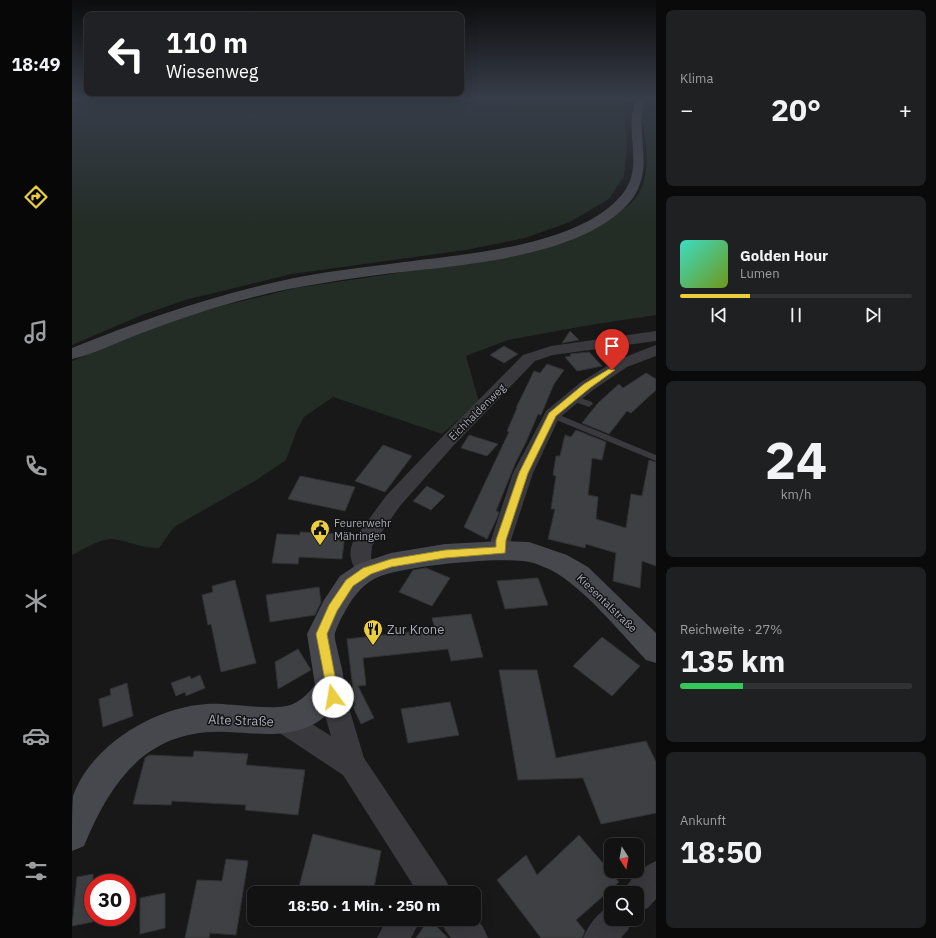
<!DOCTYPE html>
<html lang="de">
<head>
<meta charset="utf-8">
<style>
	:root { --surface:#121213; --page:#1f2021; --text:#f1f3f6; --muted:#9c9ea0; --line:#313233; --accent:#eace3f }
	body { margin:0; font-family:"IBM Plex Sans",sans-serif; background:var(--page); color:var(--text); height:100vh; display:flex; flex-direction:column; font-size:15px; white-space:nowrap }
	* { box-sizing:border-box; margin:0 }
	p { font-size:13px; color:var(--muted) }
	.icon { flex:none; width:22px; height:22px; fill:none; stroke:currentColor; stroke-width:2; stroke-linecap:round; stroke-linejoin:round }
	.map { position:relative; flex:1; overflow:hidden }
	.details { display:flex; flex-direction:column; gap:10px; padding:10px; background:#0a0a0a; width:280px }
	.details>* { flex:none }
	.banner { position:absolute; left:12px; top:12px; width:380px; height:84px; border-radius:8px; box-shadow:0 4px 16px #0002,0 0 0 1px var(--line); background:#202124; color:#fff; overflow:hidden }
	.needle { width:26px; rotate:169deg }
	.tools { position:absolute; left:532px; top:838px; display:grid; gap:8px }
	.tools a { display:grid; place-items:center; width:40px; height:40px; border-radius:8px; background:var(--surface); box-shadow:0 4px 16px #0002,0 0 0 1px var(--line); font-size:20px }
	.speed { position:absolute; left:12px; top:874px; display:flex; gap:8px; font-size:20px; font-weight:700; text-align:center }
	.speed>* { display:grid; place-content:center; width:52px; height:52px; border-radius:50%; background:var(--surface); box-shadow:0 4px 16px #0002,0 0 0 1px var(--line); line-height:1 }
	.speed .limit { border:6px solid #d22; background:#fff; color:#111 }
	.pin { position:absolute; display:grid; place-items:center; width:34px; height:34px; color:#fff; margin:-41px -17px; border-radius:50% 50% 50% 0; rotate:-45deg; box-shadow:0 0 4px #0007 }
	.pin .icon { rotate:45deg }
	.me { position:absolute; width:44px; margin:-22px; rotate:347deg; stroke-linejoin:round; filter:drop-shadow(0 0 3px #0008) }
	.turn { display:flex; align-items:center; gap:14px; height:84px; padding:0 16px; font-size:18px }
	.turn .icon { width:52px; height:52px; stroke-width:2.5 }
	.turn b { display:block; font-size:28px; line-height:34px }
	.big { font-size:30px; font-weight:700; line-height:1.1 }
	.details .widget { flex:1; display:flex; flex-direction:column; justify-content:center; gap:6px; min-width:0; padding:0 14px; border-radius:8px; background:var(--page) }
	.details .dial { align-items:center; gap:0 }
	.dial b { font-size:52px; line-height:1 }
	.song { display:flex; align-items:center; gap:12px }
	.cover { width:48px; height:48px; border-radius:6px; background:linear-gradient(135deg,hsl(170 70% 55%),hsl(80 70% 35%)) }
	.played { height:4px; border-radius:2px; background:linear-gradient(90deg,var(--accent) 30%,var(--line) 30%) }
	.keys { display:flex; justify-content:space-around; direction:ltr }
	.heat { display:flex; justify-content:space-between; align-items:center; font-size:22px; direction:ltr }
	.charge { height:6px; border-radius:3px; background:linear-gradient(90deg,#34c759 27%,var(--line) 0) }
	.trip { position:absolute; left:175px; top:886px; width:234px; height:40px; border-radius:8px; background:var(--surface); box-shadow:0 4px 16px #0002,0 0 0 1px var(--line); font-weight:700; line-height:40px; text-align:center }
	main { display:flex; flex:1; min-height:0 }
	.menu { display:flex; flex-direction:column; width:72px; justify-content:space-around; align-items:center; background:#070708; color:var(--muted) }
	.menu .icon { width:28px; height:28px }
	.menu .current { color:var(--accent) }
	.menu b { font-size:18px; color:var(--text) }
	.map>svg:first-child { display:block }
</style>
</head>
<body>
<main>
<nav class="menu">
<b>18:49</b>
<svg class="icon current" aria-label="directions" viewBox="0 0 24 24"><path d="M12 3l9 9-9 9-9-9zM9 14v-3h6M13 9l2 2-2 2"/></svg>
<svg class="icon" aria-label="music" viewBox="0 0 24 24"><path d="M9 18V5l10-2v13"/><circle cx="6" cy="18" r="3"/><circle cx="16" cy="16" r="3"/></svg>
<svg class="icon" aria-label="phone" viewBox="0 0 24 24"><path d="M5 4h4l2 5-3 2q2 4 5 5l2-3 5 2v4C11 20 4 13 5 4z"/></svg>
<svg class="icon" aria-label="climate" viewBox="0 0 24 24"><path d="M12 3v18M4 7l16 10M4 17L20 7"/></svg>
<svg class="icon" aria-label="car" viewBox="0 0 24 24"><path d="M5 17H2v-5l4-1 3-4h7l3 4 3 1v5h-3M9 17h6M6 11h13"/><circle cx="7" cy="17" r="2"/><circle cx="17" cy="17" r="2"/></svg>
<svg class="icon" aria-label="filters" viewBox="0 0 24 24"><path d="M4 7h16M4 17h16"/><circle cx="9" cy="7" r="2"/><circle cx="15" cy="17" r="2"/></svg>
</nav>
<div class="map">
<svg width="584" height="938" viewBox="0 0 584 938">
	<rect width="100%" height="100%" fill="#181819"/>
	<g fill="#242c26">
		<path d="M0,97H555L552,111L555,148L552,176L537,199L498,222L453,238L394,250L220,274L113,300L70,315L0,345Z"/>
		<path d="M575,97H584V315L518,325L436,340L394,356L407,402L370,434L261,397L232,417L225,430L214,460L186,479L102,527L87,548C68,548 57,541 41,539C28,538 11,550 0,555V361L68,332L137,309L224,288L406,261L534,221C544,214 558,206 565,196C582,170 572,136 569,109L571,101Z"/>
	</g>
	<g fill="#3f4043" stroke="#323235">
		<path d="M498,331L507,340L490,343Z"/>
		<path d="M432,346L446,354L432,363L418,355Z"/>
		<path d="M517,352L530,366L505,371L493,357L499,356L498,354Z"/>
		<path d="M475,364L492,370L482,384L469,415L466,414L455,440L443,464L424,511L427,512L425,518L415,539L392,527L437,432L435,431L445,408H444L462,371L468,373Z"/>
		<path d="M574,373L584,379V390L559,413L555,411L537,434L510,423L526,403L547,384L551,388Z"/>
		<path d="M504,430L534,442L530,460L520,458L516,495L526,497L524,519L554,528L559,494L570,496L577,460L584,462V566L570,561L568,588L541,581L544,553L514,544L513,548L476,539L483,509H479L484,476L481,475L484,456H488L493,435L499,437Z"/>
		<path d="M397,435L426,444L415,456L389,448Z"/>
		<path d="M311,445L340,456L313,492L283,481Z"/>
		<path d="M228,476L283,487L273,511L216,499Z"/>
		<path d="M355,486L373,496L359,510L341,501Z"/>
		<path d="M228,532L273,534L270,559L227,557L226,564L200,563L205,534L228,535Z"/>
		<path d="M354,568L378,578L360,606L327,592L341,570Z"/>
		<path d="M466,578L476,605L433,609L425,581Z"/>
		<path d="M163,580L184,663L149,672L139,624L136,625L130,595L141,592L140,586Z"/>
		<path d="M247,587L249,602L243,615L198,622L194,595Z"/>
		<path d="M399,614L411,657L379,661L376,649L291,658L294,685L286,686L302,718L289,724L281,707L283,706L275,639L363,629L360,618Z"/>
		<path d="M530,637L568,666L540,696L501,666Z"/>
		<path d="M226,649L239,670L206,689L203,662Z"/>
		<path d="M427,670H465L484,758L574,741L584,762V813L529,824L511,778L446,780Z"/>
		<path d="M128,675L133,688L114,696L113,692L104,696L99,683L118,676L119,679Z"/>
		<path d="M55,683L61,716L31,727L27,699L39,695L38,689Z"/>
		<path d="M378,702L387,735L336,743L329,709Z"/>
		<path d="M122,751L176,754L174,765L233,770L226,815L173,810L174,805L100,801L99,805L61,804L73,758L77,755L121,757Z"/>
		<path d="M241,834L309,851L301,893H250L227,887Z"/>
		<path d="M507,835L547,882L504,920L513,931L510,938H469L425,880L454,855L465,875Z"/>
		<path d="M154,859L176,861L164,935L138,933L137,938H113L125,880L150,881Z"/>
		<path d="M21,874V922L0,926L5,877Z"/>
		<path d="M93,893V928L68,934V898Z"/>
		<path d="M357,919L376,938H344Z"/>
	</g>
	<g fill="none" stroke-linecap="round" stroke-linejoin="round">
		<g fill="#39393e" fill-rule="evenodd">
			<path d="M500,395L520,402L521,404L517,407L497,400L496,398Z"/>
			<path d="M480,412L584,455V461L477,417L476,415L477,413Z"/>
		</g>
		<g fill="#39393e" fill-rule="evenodd">
			<path d="M584,331V341L481,355L463,361L382,445L328,506L300,546L299,558L306,571L303,577L295,580L287,577C280,563 274,554 283,538L314,496L370,437L451,355L479,346Z"/>
			<path d="M584,345V356L555,367L521,390L487,418L461,473L439,540L441,551L438,557L430,559L422,557L419,551V540L441,473L474,411L509,382L543,361Z"/>
			<path d="M258,677L267,680L271,688L292,758L375,882L379,893H346L271,775L203,730L199,721L203,712L212,709L221,712L259,736L245,688L249,680Z"/>
			<path d="M584,861V899L576,908L565,912V893H551C557,879 570,867 584,861Z"/>
			<path d="M539,906V919H561L556,930L549,938H511C516,926 526,911 539,906Z"/>
			<path d="M402,916L411,927L416,938H379L373,930L368,919H402Z"/>
			<path d="M315,919H349L339,938H305Z"/>
		</g>
		<g fill="#47474e" fill-rule="evenodd">
			<path d="M565,97H575C560,131 584,164 561,198C514,259 384,265 313,274C269,280 225,286 182,297C141,307 101,321 62,336C42,344 21,354 0,359V348C67,321 134,298 204,282C246,272 289,268 332,262C394,254 511,246 552,192C573,163 550,128 565,97Z"/>
			<path d="M430,541L457,542L495,555L516,567L584,633V663L574,660C548,632 511,587 479,570C472,567 464,563 457,562C430,556 328,566 304,578C288,586 279,600 271,615C268,620 265,627 263,633C262,637 264,643 265,648C267,658 274,681 272,690C270,696 265,701 262,706C256,713 250,720 242,724C213,739 185,733 155,732C76,728 39,780 12,846L0,851C0,838 0,806 1,796C19,745 83,707 135,704C157,702 206,713 223,703C231,699 237,692 243,685L235,634L252,600L268,576L286,564L319,553L373,544Z"/>
		</g>
	</g>
	<linearGradient id="sky" x2="0" y2="1"><stop stop-color="#0d0d0e"/><stop offset="0.43" stop-color="#373d49"/><stop offset="1" stop-color="#373d49" stop-opacity="0"/></linearGradient>
	<rect width="584" height="228" fill="url(#sky)"/>
	<path fill="#eace3f" stroke="#988629" d="M537,369L543,370L518,388L484,416L456,473L434,540L433,553L373,558L319,567L299,574L281,586L265,611L255,634L267,697L265,701L261,703L257,701L244,634L257,605L274,580L291,568L319,559L373,550L424,547V540L447,473L477,413L512,384Z"/>
	<defs>
		<symbol id="civic-pin" viewBox="-11 -11 22 30"><path d="M0 17L-7.5 6A9.5 9.5 0 1 1 7.5 6Z" fill="#eace3f" stroke="#131314"/><path d="M-.6-6.5H3V-4.5H.6V-3L4-1V1h2V6H-6V1h2V-1L-.6-3ZM-1.2 2.5V6h2.4V2.5Z" fill="#111"/></symbol>
		<symbol id="restaurant-pin" viewBox="-11 -11 22 30"><path d="M0 17L-7.5 6A9.5 9.5 0 1 1 7.5 6Z" fill="#eace3f" stroke="#131314"/><path d="M-5-6h1v4h1v-4h1v4h1v-4h1v5L-1.5 .5V6h-2V.5L-5-1ZM5-6V6H3V1.5H1.5Q1.5-4 5-6Z" fill="#111"/></symbol>
	</defs>
	<g fill-rule="evenodd">
		<use href="#civic-pin" x="237" y="518" width="22" height="30"/>
		<use href="#restaurant-pin" x="290" y="618" width="22" height="30"/>
	</g>
	<g text-anchor="middle" stroke-width="3" stroke-linejoin="round" paint-order="stroke">
		<g font-size="11" fill="#aaacb9" stroke="#131314">
			<text transform="translate(405 412) rotate(-45)" y="4">Eichhaldenweg</text>
			<text transform="translate(535 603) rotate(44)" y="4">Kiesentalstraße</text>
		</g>
		<g font-size="11" fill="#aaacb9" stroke="#131314" text-anchor="start">
			<text x="262" y="527">Feurerwehr<tspan x="262" dy="13">Mähringen</tspan></text>
		</g>
		<g font-size="13" fill="#aaacb9" stroke="#131314" text-anchor="start">
			<text x="315" y="634">Zur Krone</text>
		</g>
		<g font-size="13" fill="#aaacb9" stroke="#131314">
			<text transform="translate(169 720) rotate(2)" y="5">Alte Straße</text>
		</g>
	</g>
</svg>
<div class="tools">
<a><svg class="needle" viewBox="-14 -14 28 28"><path d="M0-13l5 13h-10z" fill="#e53935"/><path d="M0 13l5-13h-10z" fill="#9c9ea0"/></svg></a>
<a><svg class="icon" aria-label="search" viewBox="0 0 24 24"><circle cx="10" cy="10" r="6"/><path d="M15 15l6 6"/></svg></a>
</div>
<div class="speed"><div class="limit">30</div></div>
<div class="pin" style="left:540px;top:370px;background:#d93025"><svg class="icon" aria-label="arrive" viewBox="0 0 24 24"><path d="M6 21V4h12l-3 4 3 4H6"/></svg></div>
<svg class="me" style="left:261px;top:697px" viewBox="-20 -20 40 40"><circle r="19" fill="#fff"/><path d="M0-13L10 11 0 6-10 11z" fill="#eace3f"/></svg>
<div class="trip">18:50 · 1 Min. · 250 m</div>
<div class="banner">
<div class="turn"><svg class="icon" aria-label="left" viewBox="0 0 24 24"><path d="M17 20v-9H6M10 6l-5 5 5 5"/></svg><div><b>110 m</b>Wiesenweg</div></div>
</div>
</div>
<section class="details">
<div class="widget"><p>Klima</p>
<div class="heat"><a>−</a><b class="big">20°</b><a>+</a></div>
</div>
<div class="widget">
<div class="song"><i class="cover"></i><div><b>Golden Hour</b><p>Lumen</p></div></div>
<div class="played"></div>
<div class="keys"><svg class="icon" aria-label="previous" viewBox="0 0 24 24"><path d="M18 5L8 12l10 7zM5 5v14"/></svg><svg class="icon" aria-label="pause" viewBox="0 0 24 24"><path d="M8 5v14M16 5v14"/></svg><svg class="icon" aria-label="next" viewBox="0 0 24 24"><path d="M6 5l10 7-10 7zM19 5v14"/></svg></div>
</div>
<div class="widget dial"><b>24</b><p>km/h</p></div>
<div class="widget"><p>Reichweite · 27%</p><b class="big">135 km</b><div class="charge"></div></div>
<div class="widget"><p>Ankunft</p><b class="big">18:50</b></div>
</section>
</main>
</body>
</html>
